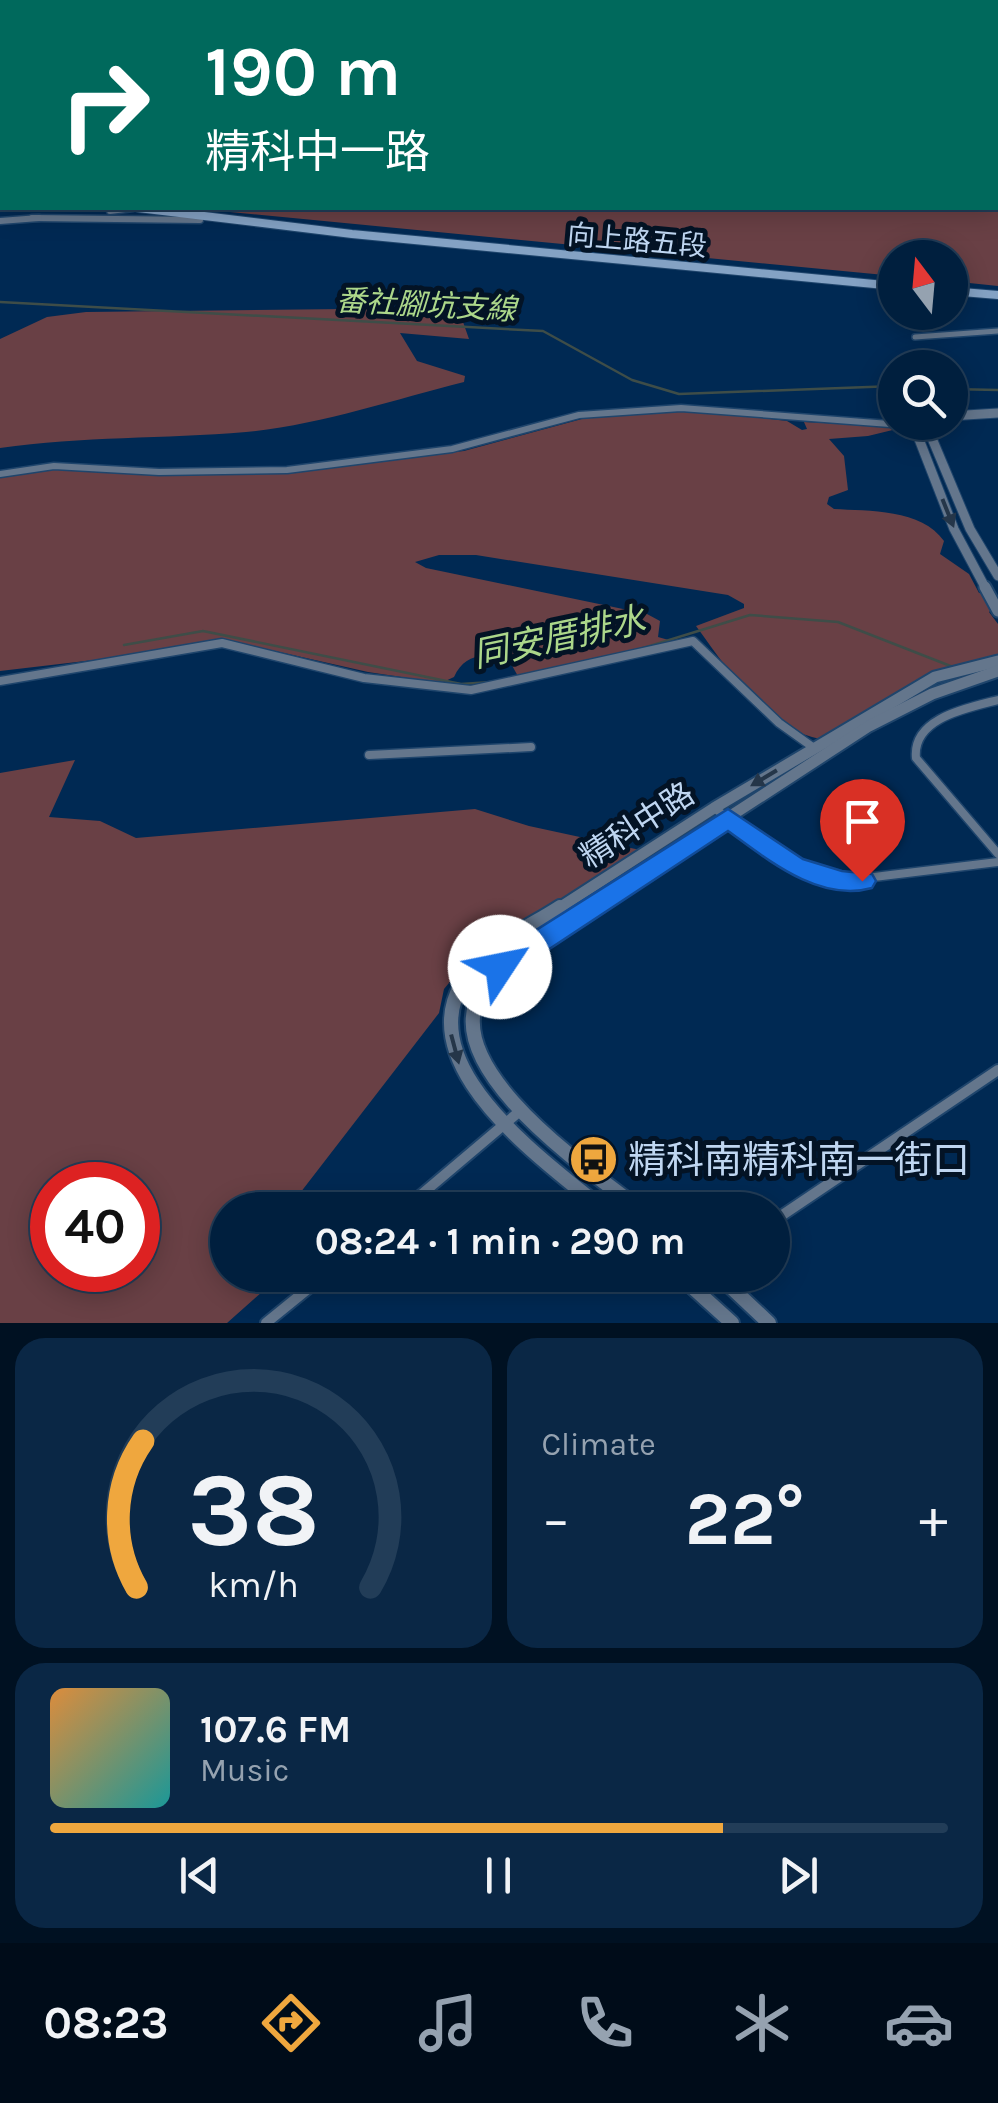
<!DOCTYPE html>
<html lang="en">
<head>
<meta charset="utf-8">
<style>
	:root { --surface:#001f3e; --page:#0a2745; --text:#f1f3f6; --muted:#95a2b0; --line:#223d58; --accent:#efa73e }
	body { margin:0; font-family:Karla,"Noto Sans TC",sans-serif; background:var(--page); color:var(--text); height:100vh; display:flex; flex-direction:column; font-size:38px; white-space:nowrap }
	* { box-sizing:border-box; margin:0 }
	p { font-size:32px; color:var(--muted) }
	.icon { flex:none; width:55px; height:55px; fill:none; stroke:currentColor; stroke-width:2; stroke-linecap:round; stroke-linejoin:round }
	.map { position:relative; height:1323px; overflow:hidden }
	.drawer { display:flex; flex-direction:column; gap:15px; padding:15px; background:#012; flex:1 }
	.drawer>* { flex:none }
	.hud { position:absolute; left:0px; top:0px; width:1000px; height:210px; box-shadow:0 5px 25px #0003,0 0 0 2px var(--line); background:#00695c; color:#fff; overflow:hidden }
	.needle { width:65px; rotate:344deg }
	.controls { position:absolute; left:878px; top:240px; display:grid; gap:20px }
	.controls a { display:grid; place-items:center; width:90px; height:90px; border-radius:50%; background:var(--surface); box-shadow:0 5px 25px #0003,0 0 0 2px var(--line); font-size:50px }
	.speed { position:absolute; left:30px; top:1162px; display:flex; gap:20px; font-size:50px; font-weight:700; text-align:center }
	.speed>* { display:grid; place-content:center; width:130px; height:130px; border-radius:50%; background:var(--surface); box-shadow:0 5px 25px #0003,0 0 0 2px var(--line); line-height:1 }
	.speed .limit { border:15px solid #d22; background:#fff; color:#111 }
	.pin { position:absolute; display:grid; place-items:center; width:85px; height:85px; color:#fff; margin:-102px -42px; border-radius:50% 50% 50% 0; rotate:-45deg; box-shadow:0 0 10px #0007 }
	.pin .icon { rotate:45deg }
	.me { position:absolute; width:110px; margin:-55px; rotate:56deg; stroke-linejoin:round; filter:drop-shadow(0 0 8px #0008) }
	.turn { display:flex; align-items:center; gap:35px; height:210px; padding:0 40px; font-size:45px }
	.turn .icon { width:130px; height:130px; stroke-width:2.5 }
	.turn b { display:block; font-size:70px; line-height:85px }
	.big { font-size:75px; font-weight:700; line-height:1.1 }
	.drawer .card { flex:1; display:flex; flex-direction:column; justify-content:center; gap:15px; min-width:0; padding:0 35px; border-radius:30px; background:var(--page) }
	.drawer .dial { align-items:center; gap:0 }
	.dial svg { height:260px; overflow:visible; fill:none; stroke:var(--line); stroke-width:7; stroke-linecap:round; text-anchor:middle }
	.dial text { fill:var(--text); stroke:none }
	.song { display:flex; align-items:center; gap:30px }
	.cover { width:120px; height:120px; border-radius:15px; background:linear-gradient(135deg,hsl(30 70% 55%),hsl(180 70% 35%)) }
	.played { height:10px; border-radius:5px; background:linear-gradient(90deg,var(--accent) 75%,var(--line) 75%) }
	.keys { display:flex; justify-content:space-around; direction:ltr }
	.heat { display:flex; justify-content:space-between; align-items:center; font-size:55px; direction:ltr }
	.drawer .tiles { flex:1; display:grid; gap:15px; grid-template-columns:1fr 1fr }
	.card:last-child { grid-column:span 2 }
	.trip { position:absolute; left:210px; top:1192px; width:580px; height:100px; border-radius:50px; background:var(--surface); box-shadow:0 5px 25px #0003,0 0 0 2px var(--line); font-weight:700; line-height:100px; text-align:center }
	.tab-bar { display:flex; height:160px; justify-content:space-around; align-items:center; background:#000c19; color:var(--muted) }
	.tab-bar .icon { width:70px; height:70px }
	.tab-bar .current { color:var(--accent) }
	.tab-bar b { font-size:45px; color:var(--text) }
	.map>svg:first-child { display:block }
</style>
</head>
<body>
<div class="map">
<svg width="998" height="1323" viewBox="0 0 998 1323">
	<rect width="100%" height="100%" fill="#002953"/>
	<g fill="#694045" fill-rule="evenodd">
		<path d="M998,85V286L950,281V258H895V276L189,208H998Z"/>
		<path d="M438,308L463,322L469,339L400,333L417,361L465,376L464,382C393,400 319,425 246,432C164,439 82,436 0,448V339L47,317L86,312Z"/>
		<path d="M685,409L787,421L802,430L807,429L804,422L905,427L868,436L829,439L844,456L848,490L829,497L827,504L834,509C868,511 922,509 944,541L940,554L969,574L979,593L992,594L997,605L989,612L998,624V659L957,670L820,739C766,729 726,667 696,626L744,608V604L728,595L476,555H439L415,562L426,568L647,614L660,621L658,637L672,641V646L519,678L510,662C487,653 465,652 454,677L441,683L368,672L239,643L0,671V477L59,468L196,474L350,463L464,451L593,416Z"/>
		<path d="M75,760L49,817L100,821L136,838L475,809L529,826L640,850L472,955L444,989L439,1013L287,1210H228V1275H261L262,1292L227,1323H0V773ZM52,1185H138V1270H52Z"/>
	</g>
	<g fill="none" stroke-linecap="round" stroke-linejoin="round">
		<g stroke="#3e4d48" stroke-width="2.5">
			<path d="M0,302L543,331L632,380L679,394L895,386"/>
			<path d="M950,389L998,390"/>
			<path d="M124,645L203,631L461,684L491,682"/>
			<path d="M640,649L750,615L838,622L953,667"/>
		</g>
		<defs>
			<path id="minor-far4" d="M10,2L17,0"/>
			<path id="minor-far3" d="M915,337L998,331"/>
			<path id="minor-far2" d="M0,474L54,466L159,472L287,470L452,449L579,415L681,408L916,426"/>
			<g id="minor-far1">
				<path d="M0,681L222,643L364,678L471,690L693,641L779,723L814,748"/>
				<path d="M998,700C967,708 912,718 916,758L998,854"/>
				<path d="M369,755L531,747"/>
				<path d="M714,808L794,865L841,881L998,862"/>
			</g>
			<g id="minor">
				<path d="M403,1210L520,1111"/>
				<path d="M772,1222L998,1070"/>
				<path d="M266,1323L325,1275"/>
			</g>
			<g id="tertiary-far4">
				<path d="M349,0L356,2"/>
				<path d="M693,0L700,2"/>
				<path d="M419,2L427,0"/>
			</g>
			<g id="tertiary-far3">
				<path d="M110,211L133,208"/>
				<path d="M32,218L200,220"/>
				<path d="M0,221L39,218"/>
			</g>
			<g id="tertiary-far2">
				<path d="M950,416L998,413"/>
				<path d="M919,422L917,434L954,529L986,589"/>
				<path d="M936,422L931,436L970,529L998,576"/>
			</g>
			<g id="tertiary-far1">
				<path d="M985,587L998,611"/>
				<path d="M556,910L714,808L935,677L998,661"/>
				<path d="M586,910L869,726L932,694L998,671"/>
			</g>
			<g id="tertiary">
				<path d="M560,907C537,922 509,935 488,953C380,1046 537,1155 604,1210"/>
				<path d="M590,907C552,932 507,953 482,991C433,1066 592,1172 641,1210"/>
				<path d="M679,1275L732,1323"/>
				<path d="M718,1275L769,1323"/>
			</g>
			<g id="secondary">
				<path d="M138,208L352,234L895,286"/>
				<path d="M950,291L998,295"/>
			</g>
		</defs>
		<use href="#minor-far4" stroke="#1f456c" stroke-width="5"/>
		<use href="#minor-far3" stroke="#1f456c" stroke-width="8"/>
		<use href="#minor-far2" stroke="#1f456c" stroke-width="9"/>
		<use href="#minor-far1" stroke="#1f456c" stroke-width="11"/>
		<use href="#minor" stroke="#1f456c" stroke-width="14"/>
		<use href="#tertiary-far4" stroke="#1f456c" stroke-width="6"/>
		<use href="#tertiary-far3" stroke="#1f456c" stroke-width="9"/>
		<use href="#tertiary-far2" stroke="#1f456c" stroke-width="11"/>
		<use href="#tertiary-far1" stroke="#1f456c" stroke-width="15"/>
		<use href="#tertiary" stroke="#1f456c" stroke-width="18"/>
		<use href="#secondary" stroke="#1f456c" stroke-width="10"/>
		<use href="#minor-far4" stroke="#64768c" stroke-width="4"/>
		<use href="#minor-far3" stroke="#64768c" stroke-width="5"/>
		<use href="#minor-far2" stroke="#64768c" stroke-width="6"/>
		<use href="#minor-far1" stroke="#64768c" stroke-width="8"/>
		<use href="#minor" stroke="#64768c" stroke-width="10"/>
		<use href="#tertiary-far4" stroke="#64768c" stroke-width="5"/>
		<use href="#tertiary-far3" stroke="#64768c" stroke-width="6"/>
		<use href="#tertiary-far2" stroke="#64768c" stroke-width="9"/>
		<use href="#tertiary-far1" stroke="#64768c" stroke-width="11"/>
		<use href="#tertiary" stroke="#64768c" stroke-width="14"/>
		<use href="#secondary" stroke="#84a2c4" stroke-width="8"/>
	</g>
	<defs><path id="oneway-solid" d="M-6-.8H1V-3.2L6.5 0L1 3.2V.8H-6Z" transform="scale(2.5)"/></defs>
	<g fill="#253649">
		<use href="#oneway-solid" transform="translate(948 513) rotate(68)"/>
		<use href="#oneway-solid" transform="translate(764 778) rotate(149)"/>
		<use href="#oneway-solid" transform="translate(455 1049) rotate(75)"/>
	</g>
	<path fill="#1a73e8" stroke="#114b97" stroke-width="2.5" d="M728,809L803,859L842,871L872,874L876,881L872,888C819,903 767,859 728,831L510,975L500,978L490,975L485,967L490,959Z"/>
	<defs>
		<symbol id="bus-disc" viewBox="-11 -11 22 22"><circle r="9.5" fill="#efa73e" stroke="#031325"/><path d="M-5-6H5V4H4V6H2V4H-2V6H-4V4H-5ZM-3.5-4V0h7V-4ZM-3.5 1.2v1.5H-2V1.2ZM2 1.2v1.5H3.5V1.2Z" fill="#111"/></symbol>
	</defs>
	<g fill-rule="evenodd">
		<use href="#bus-disc" x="566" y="1132" width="55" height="55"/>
	</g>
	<g text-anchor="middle" stroke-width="10" stroke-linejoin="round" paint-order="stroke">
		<g font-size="28" fill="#bfd6f1" stroke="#031325">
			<text transform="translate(637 240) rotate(5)" y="10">向上路五段</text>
		</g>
		<g font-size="30" font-style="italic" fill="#acd78a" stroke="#031325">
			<text transform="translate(426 305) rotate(3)" y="10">番社腳坑支線</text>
		</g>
		<g font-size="32" fill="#bfd6f1" stroke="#031325">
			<text transform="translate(637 825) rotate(-33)" y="11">精科中路</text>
		</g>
		<g font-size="35" font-style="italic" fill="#acd78a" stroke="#031325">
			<text transform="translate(559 637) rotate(-12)" y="12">同安厝排水</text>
		</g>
		<g font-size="38" fill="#bfd6f1" stroke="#031325" text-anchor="start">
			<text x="628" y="1173">精科南精科南一街口</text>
		</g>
	</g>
</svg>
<div class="controls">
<a><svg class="needle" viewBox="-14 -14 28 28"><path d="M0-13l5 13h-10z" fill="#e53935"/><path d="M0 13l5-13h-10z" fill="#95a2b0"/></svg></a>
<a><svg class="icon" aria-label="search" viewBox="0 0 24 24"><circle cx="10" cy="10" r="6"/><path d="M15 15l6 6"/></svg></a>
</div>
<div class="speed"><div class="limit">40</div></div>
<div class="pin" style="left:862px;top:881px;background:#d93025"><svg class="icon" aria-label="arrive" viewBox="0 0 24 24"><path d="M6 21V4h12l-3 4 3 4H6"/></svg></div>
<svg class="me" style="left:500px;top:967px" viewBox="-20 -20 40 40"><circle r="19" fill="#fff"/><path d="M0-13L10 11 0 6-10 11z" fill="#1a73e8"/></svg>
<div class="trip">08:24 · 1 min · 290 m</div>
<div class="hud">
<div class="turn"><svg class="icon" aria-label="right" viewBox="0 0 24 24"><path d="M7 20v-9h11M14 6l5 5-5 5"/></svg><div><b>190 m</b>精科中一路</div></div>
</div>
</div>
<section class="drawer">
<div class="tiles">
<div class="card dial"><svg viewBox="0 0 100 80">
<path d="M14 69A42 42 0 1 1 86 69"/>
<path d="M14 69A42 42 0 0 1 16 24" stroke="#efa73e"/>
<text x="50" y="56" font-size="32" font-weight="700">38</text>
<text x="50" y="72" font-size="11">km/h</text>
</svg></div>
<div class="card"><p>Climate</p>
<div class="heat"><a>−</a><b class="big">22°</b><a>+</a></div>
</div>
<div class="card">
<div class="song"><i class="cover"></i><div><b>107.6 FM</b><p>Music</p></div></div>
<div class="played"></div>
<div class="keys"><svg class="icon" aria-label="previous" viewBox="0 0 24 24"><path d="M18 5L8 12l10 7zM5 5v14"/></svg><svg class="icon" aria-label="pause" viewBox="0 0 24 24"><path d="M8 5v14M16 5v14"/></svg><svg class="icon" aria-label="next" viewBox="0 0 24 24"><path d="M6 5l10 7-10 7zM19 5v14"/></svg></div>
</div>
</div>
</section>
<nav class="tab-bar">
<b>08:23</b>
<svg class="icon current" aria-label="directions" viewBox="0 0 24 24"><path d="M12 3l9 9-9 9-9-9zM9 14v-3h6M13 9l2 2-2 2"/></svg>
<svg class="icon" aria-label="music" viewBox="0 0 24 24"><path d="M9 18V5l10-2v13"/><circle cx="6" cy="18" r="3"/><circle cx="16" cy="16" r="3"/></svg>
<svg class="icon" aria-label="phone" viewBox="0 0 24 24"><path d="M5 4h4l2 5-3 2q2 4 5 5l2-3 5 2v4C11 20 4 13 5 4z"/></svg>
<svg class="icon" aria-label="climate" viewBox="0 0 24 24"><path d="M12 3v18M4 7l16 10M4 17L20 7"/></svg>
<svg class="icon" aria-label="car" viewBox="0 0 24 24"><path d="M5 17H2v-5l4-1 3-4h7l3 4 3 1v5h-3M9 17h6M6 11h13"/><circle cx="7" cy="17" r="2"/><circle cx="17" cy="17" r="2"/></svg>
</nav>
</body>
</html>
